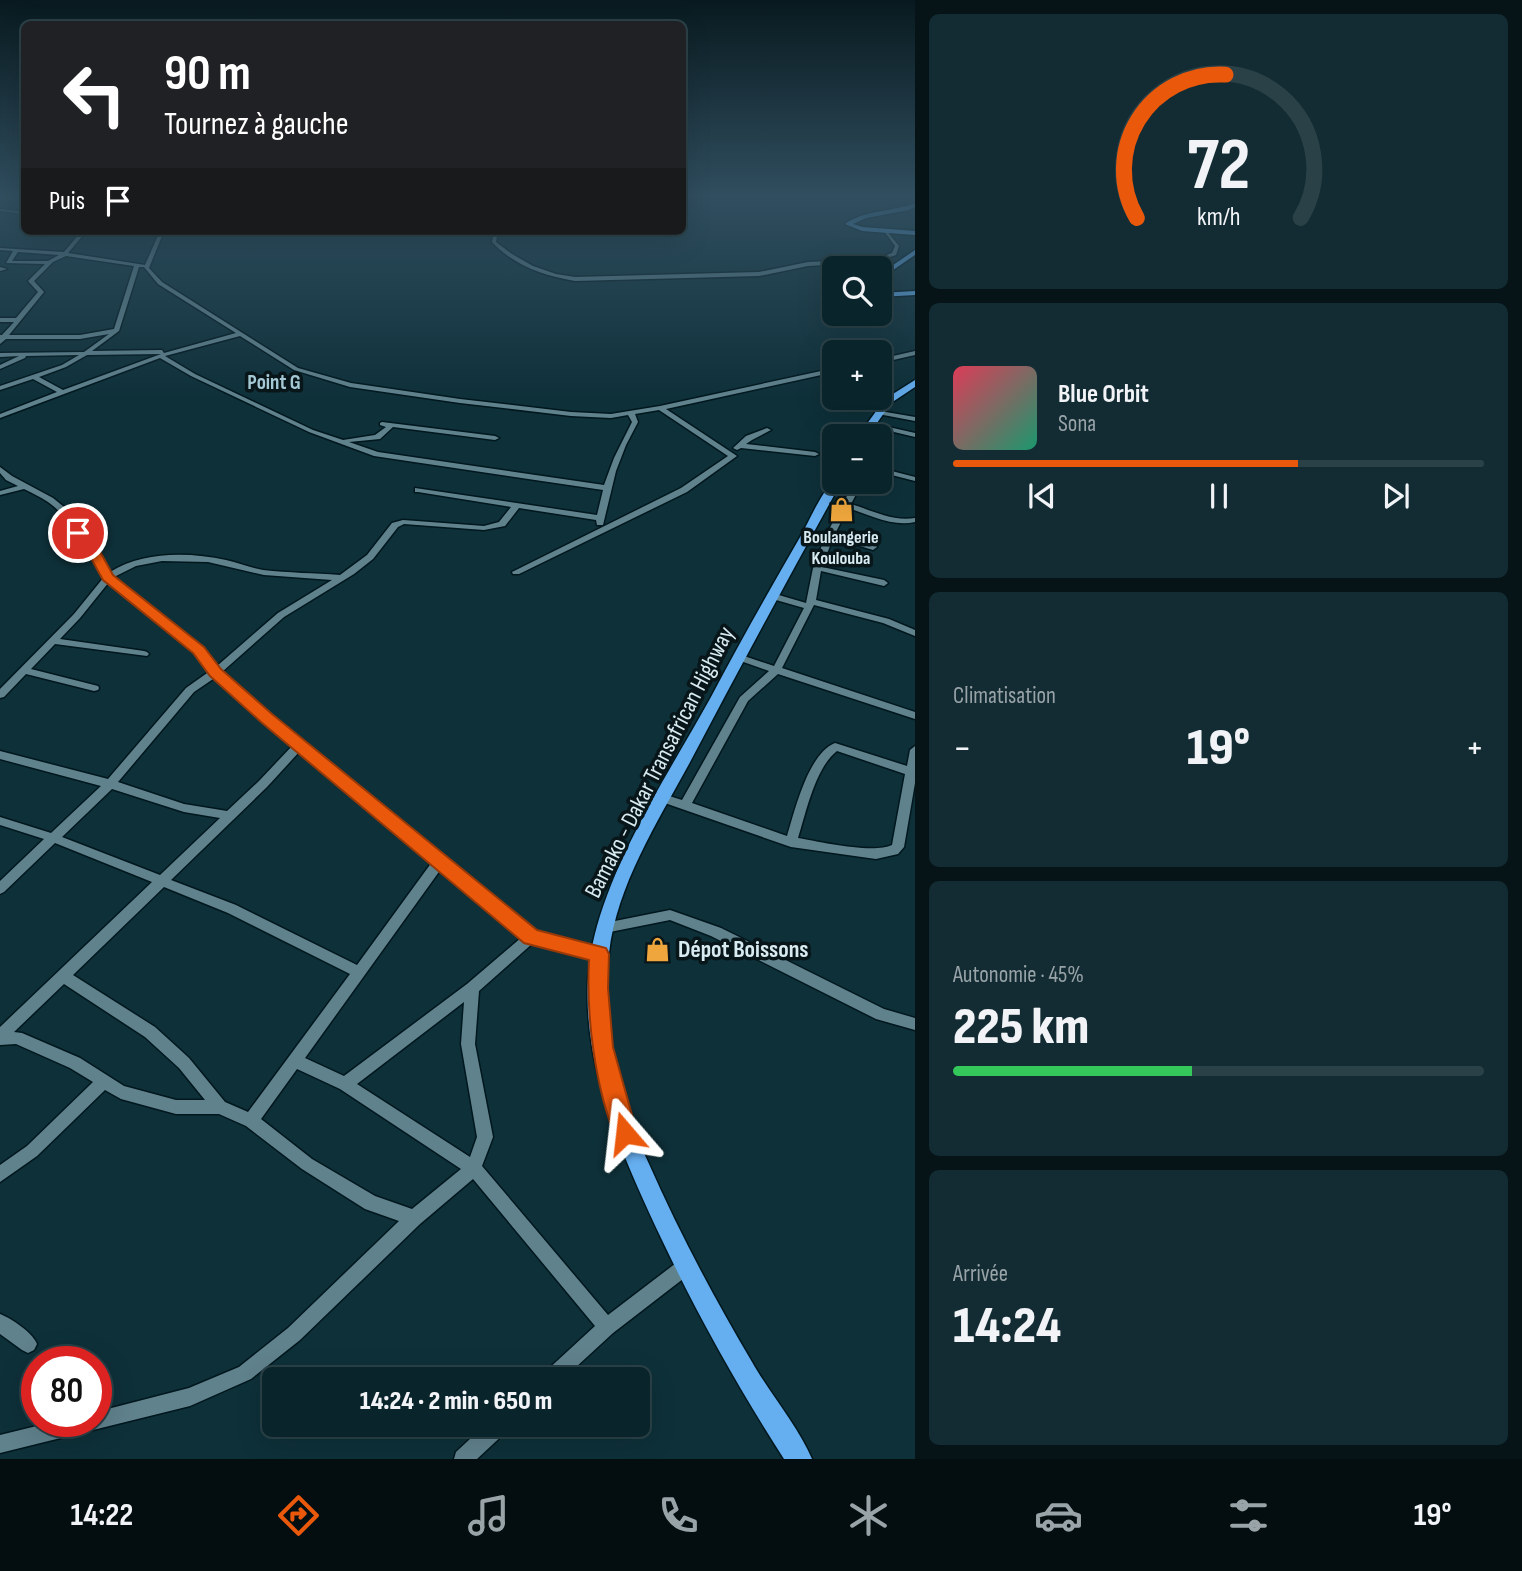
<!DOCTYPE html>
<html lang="fr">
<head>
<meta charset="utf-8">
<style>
	:root { --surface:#0a242b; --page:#132c33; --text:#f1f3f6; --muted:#99a4a9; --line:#2a4147; --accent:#ea580c }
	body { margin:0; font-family:"Sofia Sans Condensed",sans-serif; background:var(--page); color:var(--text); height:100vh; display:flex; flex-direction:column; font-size:26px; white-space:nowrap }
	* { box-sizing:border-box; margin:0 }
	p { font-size:23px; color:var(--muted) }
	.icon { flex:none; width:38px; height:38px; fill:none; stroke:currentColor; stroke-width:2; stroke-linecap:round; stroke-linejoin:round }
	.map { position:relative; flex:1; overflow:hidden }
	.side { display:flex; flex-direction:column; gap:14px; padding:14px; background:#061418; width:607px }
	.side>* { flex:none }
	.guide { position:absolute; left:21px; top:21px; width:665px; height:214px; border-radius:10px; box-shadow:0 7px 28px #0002,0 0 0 2px var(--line); background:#202124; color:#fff; overflow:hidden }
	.fabs { position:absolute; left:822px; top:256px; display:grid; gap:14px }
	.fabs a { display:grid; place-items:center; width:70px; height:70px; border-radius:10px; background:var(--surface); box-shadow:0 7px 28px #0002,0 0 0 2px var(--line); font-size:35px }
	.speed { position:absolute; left:21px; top:1346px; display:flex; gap:14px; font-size:35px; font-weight:700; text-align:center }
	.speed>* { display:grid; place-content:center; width:91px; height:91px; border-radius:50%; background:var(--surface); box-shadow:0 7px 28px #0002,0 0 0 2px var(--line); line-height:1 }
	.speed .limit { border:10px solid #d22; background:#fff; color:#111 }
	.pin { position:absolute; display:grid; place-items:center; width:60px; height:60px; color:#fff; margin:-30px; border:4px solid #fff; border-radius:50%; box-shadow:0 2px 7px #0007 }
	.me { position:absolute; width:77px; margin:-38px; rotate:343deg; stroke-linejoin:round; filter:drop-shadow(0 0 5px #0008) }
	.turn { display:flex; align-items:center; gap:24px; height:147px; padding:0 28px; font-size:32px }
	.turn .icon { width:91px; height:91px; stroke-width:2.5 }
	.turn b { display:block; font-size:49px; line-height:60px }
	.then { display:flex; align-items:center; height:66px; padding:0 28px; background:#0003; gap:14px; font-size:26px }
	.big { font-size:52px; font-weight:800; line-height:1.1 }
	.side .widget { flex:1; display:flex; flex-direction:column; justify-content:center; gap:10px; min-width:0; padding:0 24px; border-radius:10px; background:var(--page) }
	.side .dial { align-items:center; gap:0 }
	.dial svg { height:182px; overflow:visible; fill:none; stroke:var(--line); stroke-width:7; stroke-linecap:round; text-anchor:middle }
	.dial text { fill:var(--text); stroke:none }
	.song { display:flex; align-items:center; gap:21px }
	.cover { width:84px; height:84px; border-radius:10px; background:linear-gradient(135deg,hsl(350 70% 55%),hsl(160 70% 35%)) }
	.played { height:7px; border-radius:4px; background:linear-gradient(90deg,var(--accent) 65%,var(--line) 65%) }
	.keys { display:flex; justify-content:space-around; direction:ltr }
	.heat { display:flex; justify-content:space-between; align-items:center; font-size:38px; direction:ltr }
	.charge { height:10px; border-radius:5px; background:linear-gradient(90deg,#34c759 45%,var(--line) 0) }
	.trip { position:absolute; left:262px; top:1367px; width:388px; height:70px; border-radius:10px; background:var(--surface); box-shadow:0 7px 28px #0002,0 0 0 2px var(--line); font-weight:800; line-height:70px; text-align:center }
	.tabs { display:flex; height:112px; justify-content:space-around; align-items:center; background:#040e11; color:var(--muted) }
	.tabs .icon { width:49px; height:49px }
	.tabs .selected { color:var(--accent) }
	.tabs b { font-size:32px; color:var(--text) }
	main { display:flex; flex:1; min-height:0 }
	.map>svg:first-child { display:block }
</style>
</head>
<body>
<main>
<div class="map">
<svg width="915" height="1459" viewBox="0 0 915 1459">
	<rect width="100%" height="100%" fill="#0e3039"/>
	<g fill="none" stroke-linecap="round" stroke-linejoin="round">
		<defs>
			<g id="minor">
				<path d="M0,197L24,198V200L0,199Z"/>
				<path d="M0,209L24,212V214L0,211Z"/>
				<path d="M886,230L899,246L896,255L875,262L808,266L759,276L575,281C544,276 513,265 492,242L494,231H498L496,242L512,254L533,266L556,274L575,277L759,272L808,262L875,259L892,253L895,246L884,231Z"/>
				<path d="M57,231H102L85,233L68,253L145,265L160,231H164L149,268L162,282L298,368L351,383L460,399L571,412L611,414L660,406L835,368V372L666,409L737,456L687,492L519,574H513L512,572L681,488L728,456L659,410L635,414L638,422L626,445L616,471L603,525H597L596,520L519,508L505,526L484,530L404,524L398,527L373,559L354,574L284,617L222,672L271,716L535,933L599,948L604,950L606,954L604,958L599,960L533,943L479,991L475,1044L493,1137L482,1166L608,1315L680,1260L686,1258L692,1260L694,1266L692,1272L613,1333L563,1379H541L544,1373L595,1326L473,1179L420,1224L300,1340L251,1379L190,1406L0,1453V1435L57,1421H96V1412L189,1388L239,1367L288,1328L399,1221L365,1209L302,1169L246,1126L219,1114H176L121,1099L105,1090L37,1156L0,1182V1165L27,1146L93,1082L70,1068L16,1044L0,1045V1027L152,882L55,843L4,892L0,894V881L44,839L0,825V817L51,833L101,786L0,759V751L108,779L186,688L210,671L196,652L109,582L80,618L60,639L144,651L147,652L149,654L147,656L55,644L31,669L98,686L99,688L98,690L94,691L26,674L4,697L0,698V689L74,614L104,577C89,550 73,520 48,502C41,497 32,493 24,489L0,495V491L18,486L6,480L0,473V467L12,476L53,498L69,511L97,549L110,572C143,551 189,552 226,560C239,563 251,568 263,570C289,573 314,573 340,575L367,555L392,523L403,520L484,526L499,522L511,507L418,492H415V488L597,515L603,490L374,456L309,432L191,376L160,358L0,418V414L57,392L33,379L0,390V386L62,365L79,355L26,356L25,358L0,369V365L19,356L0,357V353L84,352L109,334L80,339H6L0,344V335H2L14,322H0V318H16L38,292L28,281L45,264L6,263L13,251L0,250V248L64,252L80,233L40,234L38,233ZM18,252L59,255L48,261H12ZM66,256L134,266L114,329L80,335H9L44,292L34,281L53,262ZM139,267H144L158,284L236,333L164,353L162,350L92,351L119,331ZM240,336L294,370L350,387L460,403L571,416L611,418L628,415L632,422L614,458L604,485L378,452L349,442L380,439L393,427L495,440L499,438L495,436L382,422L380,423V425L386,427L375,435L343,440L313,430L195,374L165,356ZM161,354L63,390L39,377L66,367L87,355ZM162,561L208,562L264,575L332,580L278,613L217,666L202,648L114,577L136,566ZM216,677L293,745L259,781L227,811L184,804L118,782L194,692ZM300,751L432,862L357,965L236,905L171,880L267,787ZM112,789L184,812L220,818L160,875L62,837ZM441,869L522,937L467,984L344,1076L305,1058ZM164,887L228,913L350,974L248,1112L225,1102L189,1058L155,1027L73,975ZM64,984L145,1037L179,1068L205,1100H176L124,1086L80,1058L22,1033L14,1032ZM464,1002L461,1044L477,1137L470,1157L357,1084ZM297,1069L340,1089L461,1169L412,1209L375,1196L312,1159L261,1119Z"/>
				<path d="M0,267L7,269L0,271Z"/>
				<path d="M915,351V355L880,363V359Z"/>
				<path d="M880,411L915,417V421L878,414V412Z"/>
				<path d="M871,423L915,433V437L869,426L868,425Z"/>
				<path d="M767,428L771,430L769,431L752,440L746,444L815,452L819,454L815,456L741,448L737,450L733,448L746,436Z"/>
				<path d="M880,468L915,477V481L880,472Z"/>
				<path d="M855,481H863L851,504C871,510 893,522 915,518V522C893,527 869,515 848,508L835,534L876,545L877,547L873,550L833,538L822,567L884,580L888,583L884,586L821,571L816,600L889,619L915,630V636L883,623L814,605L782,668L915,712V719L778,674L748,701L692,803L787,836C795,810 808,754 835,743L907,766L910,750L915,746V783L904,847L898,854L876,859L791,847L659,801L657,798L659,795L663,794L682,800L740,697L769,671L735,659L733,657L735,655H741L774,666L804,608L769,598L768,596L772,593L806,603L813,568L826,535ZM837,751L905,774L892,845C873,854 821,842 798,838C806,813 815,768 837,751Z"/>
				<path d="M670,910L721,928L884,1009L915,1018V1030L876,1019L711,936L670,920L605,933L600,932L599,928L600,924Z"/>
				<path d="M0,1314C12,1319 32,1332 37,1344L34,1350L28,1353L22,1350L0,1334Z"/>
				<path d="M486,1424H509L507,1431L477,1459H454L456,1452Z"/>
			</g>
			<g id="highway">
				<path d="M915,203V207L909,210L866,218L853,224L863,227L915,231V235L862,231L845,224C864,210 892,212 915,203Z"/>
				<path d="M915,250V255L880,279V274Z"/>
				<path d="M915,291V295L880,297V293Z"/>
				<path d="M915,380V387L891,403L868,436H858L885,399Z"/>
				<path d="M835,479V481H842C790,575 739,669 689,764C657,823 617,885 609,953C599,1026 619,1098 649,1164C679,1232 714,1298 752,1362C769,1392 799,1428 812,1459H784C739,1389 698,1316 662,1240C617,1144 566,1034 597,926C620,846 671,769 711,697C739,644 769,591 799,539C810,520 820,494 835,479Z"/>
			</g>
		</defs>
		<use href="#minor" stroke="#00171e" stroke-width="3"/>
		<use href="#highway" stroke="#00171e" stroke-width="3"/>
		<use href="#minor" fill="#60828d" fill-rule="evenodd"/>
		<use href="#highway" fill="#65aef0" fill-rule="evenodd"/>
	</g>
	<linearGradient id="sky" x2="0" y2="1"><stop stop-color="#081a1f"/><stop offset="0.49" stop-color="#304e5f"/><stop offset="1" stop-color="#304e5f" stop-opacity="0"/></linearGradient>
	<rect width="915" height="400" fill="url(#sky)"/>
	<path fill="#ea580c" stroke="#983908" stroke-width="2" d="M78,529L83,530L97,546L113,575L204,647L221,669L272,714L537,930L606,948L609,954L608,988L613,1047L637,1133L633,1141L625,1145L617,1141C595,1088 586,1017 589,960L524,943L261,722L210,676L193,653L103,580L87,551L72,533Z"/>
	<defs>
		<symbol id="shop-bare" viewBox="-9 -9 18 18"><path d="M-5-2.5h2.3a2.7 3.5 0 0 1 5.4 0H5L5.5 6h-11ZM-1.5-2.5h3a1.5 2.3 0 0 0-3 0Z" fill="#efa73d" stroke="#08161a" stroke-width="2.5" paint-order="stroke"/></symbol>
	</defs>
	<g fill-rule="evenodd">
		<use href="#shop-bare" x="824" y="492" width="35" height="35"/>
		<use href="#shop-bare" x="640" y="932" width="35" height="35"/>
	</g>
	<g text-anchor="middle" stroke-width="7" stroke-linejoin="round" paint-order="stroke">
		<g font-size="18" font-weight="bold" fill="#d8ebf1" stroke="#08161a">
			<text x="841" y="543">Boulangerie<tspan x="841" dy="21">Koulouba</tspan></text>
		</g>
		<g font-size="21" font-weight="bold" fill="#a4c9d4" stroke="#08161a">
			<text x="274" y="389">Point G</text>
		</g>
		<g font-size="24" fill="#d8ebf1" stroke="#08161a">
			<text transform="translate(659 762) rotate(-63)" y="8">Bamako - Dakar Transafrican Highway</text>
		</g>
		<g font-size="24" font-weight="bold" fill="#d8ebf1" stroke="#08161a" text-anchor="start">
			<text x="678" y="957">Dépot Boissons</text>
		</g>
	</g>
</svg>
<div class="fabs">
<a><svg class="icon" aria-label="search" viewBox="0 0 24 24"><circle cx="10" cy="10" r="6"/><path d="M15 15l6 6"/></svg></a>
<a>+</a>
<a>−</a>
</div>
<div class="speed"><div class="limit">80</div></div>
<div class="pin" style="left:78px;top:533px;background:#d93025"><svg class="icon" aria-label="arrive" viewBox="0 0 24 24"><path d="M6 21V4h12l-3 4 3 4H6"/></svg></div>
<svg class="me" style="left:625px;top:1133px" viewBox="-20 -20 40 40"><path d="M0-17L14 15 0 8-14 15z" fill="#ea580c" stroke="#fff" stroke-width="4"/></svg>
<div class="trip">14:24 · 2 min · 650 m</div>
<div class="guide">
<div class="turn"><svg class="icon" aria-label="left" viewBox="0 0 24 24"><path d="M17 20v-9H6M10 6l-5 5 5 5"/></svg><div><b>90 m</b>Tournez à gauche</div></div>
<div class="then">Puis<svg class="icon" aria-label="arrive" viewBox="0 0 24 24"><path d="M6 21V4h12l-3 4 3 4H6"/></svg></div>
</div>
</div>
<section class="side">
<div class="widget dial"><svg viewBox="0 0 100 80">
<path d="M14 69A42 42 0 1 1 86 69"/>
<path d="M14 69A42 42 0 0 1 53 6" stroke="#ea580c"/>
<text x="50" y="56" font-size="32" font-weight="700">72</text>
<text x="50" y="72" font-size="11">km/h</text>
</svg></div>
<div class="widget">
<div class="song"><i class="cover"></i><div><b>Blue Orbit</b><p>Sona</p></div></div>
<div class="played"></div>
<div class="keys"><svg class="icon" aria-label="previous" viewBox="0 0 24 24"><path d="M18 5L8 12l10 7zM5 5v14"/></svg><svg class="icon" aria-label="pause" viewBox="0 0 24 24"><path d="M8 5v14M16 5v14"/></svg><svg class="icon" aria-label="next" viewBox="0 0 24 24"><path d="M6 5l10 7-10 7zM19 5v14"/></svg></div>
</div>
<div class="widget"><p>Climatisation</p>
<div class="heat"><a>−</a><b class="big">19°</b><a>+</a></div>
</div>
<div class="widget"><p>Autonomie · 45%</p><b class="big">225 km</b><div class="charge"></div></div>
<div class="widget"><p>Arrivée</p><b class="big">14:24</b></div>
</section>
</main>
<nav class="tabs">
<b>14:22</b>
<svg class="icon selected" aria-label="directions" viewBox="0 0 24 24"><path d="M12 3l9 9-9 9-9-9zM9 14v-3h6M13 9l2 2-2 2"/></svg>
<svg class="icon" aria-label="music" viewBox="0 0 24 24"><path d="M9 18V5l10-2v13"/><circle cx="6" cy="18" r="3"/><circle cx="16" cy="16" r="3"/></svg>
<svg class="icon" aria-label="phone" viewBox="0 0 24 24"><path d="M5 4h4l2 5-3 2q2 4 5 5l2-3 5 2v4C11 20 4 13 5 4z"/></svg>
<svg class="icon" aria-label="climate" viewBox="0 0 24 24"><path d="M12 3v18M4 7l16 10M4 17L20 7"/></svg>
<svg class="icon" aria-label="car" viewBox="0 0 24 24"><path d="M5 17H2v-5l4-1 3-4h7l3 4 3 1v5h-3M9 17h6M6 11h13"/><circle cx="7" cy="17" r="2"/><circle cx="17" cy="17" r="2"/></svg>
<svg class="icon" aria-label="filters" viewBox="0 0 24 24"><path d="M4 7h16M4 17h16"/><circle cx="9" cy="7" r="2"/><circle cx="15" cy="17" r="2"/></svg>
<b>19°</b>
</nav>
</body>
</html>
